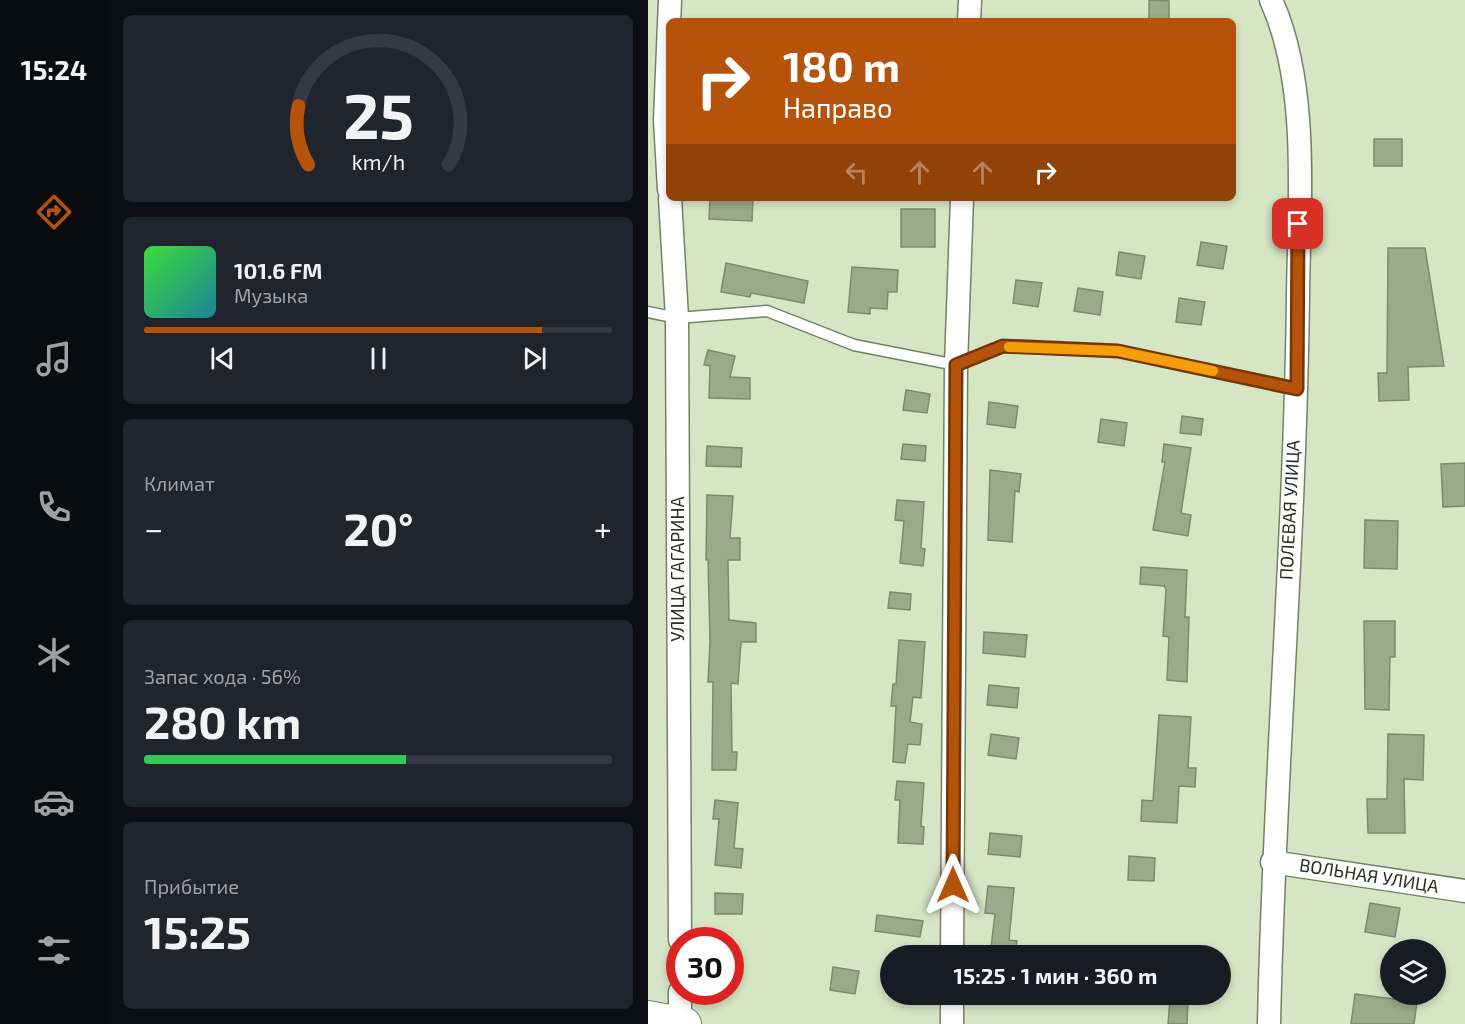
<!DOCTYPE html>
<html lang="ru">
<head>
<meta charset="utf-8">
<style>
	:root { --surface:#171b24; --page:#20242c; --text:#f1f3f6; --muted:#9ea1a6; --line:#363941; --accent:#b45309 }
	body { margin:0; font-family:"Exo 2",sans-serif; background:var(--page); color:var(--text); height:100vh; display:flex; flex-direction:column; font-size:22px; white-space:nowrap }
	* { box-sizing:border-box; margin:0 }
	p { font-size:20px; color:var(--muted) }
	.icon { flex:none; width:33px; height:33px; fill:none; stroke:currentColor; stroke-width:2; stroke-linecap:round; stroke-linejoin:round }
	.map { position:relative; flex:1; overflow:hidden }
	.drawer { display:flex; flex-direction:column; gap:15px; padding:15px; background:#0d0f14; width:540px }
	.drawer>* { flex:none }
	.top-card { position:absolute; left:18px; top:18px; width:570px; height:183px; border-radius:9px; box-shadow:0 3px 9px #0003; background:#b45309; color:#fff; overflow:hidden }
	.controls { position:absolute; left:732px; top:939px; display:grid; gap:12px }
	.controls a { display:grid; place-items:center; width:66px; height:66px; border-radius:50%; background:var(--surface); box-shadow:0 3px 9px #0003; font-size:30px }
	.speed { position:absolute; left:18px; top:927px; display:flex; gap:12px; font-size:30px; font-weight:700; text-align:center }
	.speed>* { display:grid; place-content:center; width:78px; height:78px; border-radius:50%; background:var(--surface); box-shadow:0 3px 9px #0003; line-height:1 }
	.speed .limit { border:9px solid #d22; background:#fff; color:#111 }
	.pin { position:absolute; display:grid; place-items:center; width:51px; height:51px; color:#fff; margin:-26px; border-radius:12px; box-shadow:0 3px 9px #0006 }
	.me { position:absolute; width:66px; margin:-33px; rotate:0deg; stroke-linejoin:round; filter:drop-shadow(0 0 4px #0008) }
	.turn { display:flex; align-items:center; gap:21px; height:126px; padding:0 18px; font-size:27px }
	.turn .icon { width:78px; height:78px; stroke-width:2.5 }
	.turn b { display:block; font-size:42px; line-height:51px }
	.lanes { display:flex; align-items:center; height:57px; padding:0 18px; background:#0003; justify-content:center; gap:30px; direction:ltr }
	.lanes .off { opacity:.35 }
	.big { font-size:45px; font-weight:700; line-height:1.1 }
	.drawer .tile { flex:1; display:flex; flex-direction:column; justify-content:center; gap:9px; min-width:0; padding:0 21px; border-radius:9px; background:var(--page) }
	.drawer .dial { align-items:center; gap:0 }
	.dial svg { height:156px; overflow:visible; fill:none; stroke:var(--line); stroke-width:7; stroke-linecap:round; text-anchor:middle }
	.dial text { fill:var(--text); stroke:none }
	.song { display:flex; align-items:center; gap:18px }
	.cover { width:72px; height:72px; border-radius:9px; background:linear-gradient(135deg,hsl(120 70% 55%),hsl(190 70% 35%)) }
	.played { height:6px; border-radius:3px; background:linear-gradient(90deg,var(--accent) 85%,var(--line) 85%) }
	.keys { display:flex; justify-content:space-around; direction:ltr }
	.heat { display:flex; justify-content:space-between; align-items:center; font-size:33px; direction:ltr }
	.charge { height:9px; border-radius:4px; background:linear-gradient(90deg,#34c759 56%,var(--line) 0) }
	.trip { position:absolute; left:232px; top:945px; width:351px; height:60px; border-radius:30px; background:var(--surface); box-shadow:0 3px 9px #0003; font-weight:700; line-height:60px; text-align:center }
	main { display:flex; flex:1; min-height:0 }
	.tab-bar { display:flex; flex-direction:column; width:108px; justify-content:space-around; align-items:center; background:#090b0e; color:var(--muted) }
	.tab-bar .icon { width:42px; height:42px }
	.tab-bar .active { color:var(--accent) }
	.tab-bar b { font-size:27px; color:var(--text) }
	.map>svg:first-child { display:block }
</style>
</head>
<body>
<main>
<nav class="tab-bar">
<b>15:24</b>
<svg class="icon active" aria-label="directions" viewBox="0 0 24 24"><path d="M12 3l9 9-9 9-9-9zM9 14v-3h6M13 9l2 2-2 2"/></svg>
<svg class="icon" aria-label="music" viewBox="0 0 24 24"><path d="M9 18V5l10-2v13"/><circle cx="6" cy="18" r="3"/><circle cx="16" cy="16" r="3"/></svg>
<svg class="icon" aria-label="phone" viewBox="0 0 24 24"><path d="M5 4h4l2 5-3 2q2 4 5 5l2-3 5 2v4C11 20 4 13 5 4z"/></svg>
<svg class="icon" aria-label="climate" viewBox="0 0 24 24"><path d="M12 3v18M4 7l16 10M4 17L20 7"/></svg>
<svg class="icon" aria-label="car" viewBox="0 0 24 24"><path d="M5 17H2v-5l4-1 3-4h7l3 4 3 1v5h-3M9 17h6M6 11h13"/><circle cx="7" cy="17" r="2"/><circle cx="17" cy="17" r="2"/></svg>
<svg class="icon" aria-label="filters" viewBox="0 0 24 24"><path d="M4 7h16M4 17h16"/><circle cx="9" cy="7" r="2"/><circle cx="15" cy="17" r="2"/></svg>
</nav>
<section class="drawer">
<div class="tile dial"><svg viewBox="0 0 100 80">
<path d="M14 69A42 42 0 1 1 86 69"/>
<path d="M14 69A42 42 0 0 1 9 39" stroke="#b45309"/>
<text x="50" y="56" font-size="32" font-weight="700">25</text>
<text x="50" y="72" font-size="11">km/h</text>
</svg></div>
<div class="tile">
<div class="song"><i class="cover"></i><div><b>101.6 FM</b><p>Музыка</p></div></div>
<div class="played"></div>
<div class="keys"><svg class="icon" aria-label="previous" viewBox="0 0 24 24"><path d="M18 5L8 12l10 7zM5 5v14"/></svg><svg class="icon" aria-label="pause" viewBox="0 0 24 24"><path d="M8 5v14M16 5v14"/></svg><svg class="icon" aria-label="next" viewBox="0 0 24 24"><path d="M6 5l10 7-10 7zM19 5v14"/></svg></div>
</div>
<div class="tile"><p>Климат</p>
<div class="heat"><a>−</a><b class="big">20°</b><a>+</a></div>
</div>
<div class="tile"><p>Запас хода · 56%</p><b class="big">280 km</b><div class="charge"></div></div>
<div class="tile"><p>Прибытие</p><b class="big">15:25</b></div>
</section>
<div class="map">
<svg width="817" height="1024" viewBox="0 0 817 1024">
	<rect width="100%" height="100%" fill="#d6e6c5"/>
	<g fill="#9baa8a" stroke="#7c8b6c" stroke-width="1.5">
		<path d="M501,0L521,1V21H501Z"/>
		<rect x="726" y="139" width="28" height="27"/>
		<path d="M62,198H105L104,221L61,219Z"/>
		<rect x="253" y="209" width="34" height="38"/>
		<path d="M553,242L579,246L575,269L549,265Z"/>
		<path d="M740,248H777L796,366L760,367L761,400L731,401L730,373H739Z"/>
		<path d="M471,252L497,256L493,279L468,275Z"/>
		<path d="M78,263L160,281L156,303L103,293L102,297L73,292Z"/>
		<path d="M204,267L250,270L249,292H240L239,309L222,308V314L200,312Z"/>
		<path d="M368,280L394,283L390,307L365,303Z"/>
		<path d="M430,288L455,292L452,315L426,311Z"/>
		<path d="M531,298L557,302L553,325L528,322Z"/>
		<path d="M60,350L87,356L82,377L102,378V399L61,398L62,366L56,365Z"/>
		<path d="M258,390L282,394L279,413L255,410Z"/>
		<path d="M341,402L370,406L367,428L339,424Z"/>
		<path d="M534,416L555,419L553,435L532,433Z"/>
		<path d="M453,419L479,423L476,446L450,442Z"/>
		<path d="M255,444L278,446L277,461L253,459Z"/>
		<path d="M516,444L543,448L533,513L543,515L540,536L505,530L517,462H514Z"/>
		<path d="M59,446L94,448L93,467L58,466Z"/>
		<path d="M817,463V506L795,507L793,464Z"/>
		<path d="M342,470L373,474L371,492L367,491L364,542L340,540Z"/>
		<path d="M59,495L85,496L82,538H92V560H80L81,620L108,623V642H93L90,684L83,683L84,752H89L88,770H64L65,682H60L62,642L60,560H58Z"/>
		<path d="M249,500L276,502L273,548L277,549L275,566L252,563L256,521L247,520Z"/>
		<path d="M717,520L750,521L749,569L716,568Z"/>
		<path d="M493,567L539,570L537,617H541L539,682L519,680L521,637L515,636L518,589L516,586L492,584Z"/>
		<path d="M242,592L263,594L262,610L240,608Z"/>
		<path d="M716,621H747V657H742L741,710L717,709Z"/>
		<path d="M336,632L379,635L377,657L335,653Z"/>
		<path d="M251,640L277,642L273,698L265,697L262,722L274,724L272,745L260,744L257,763L245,762L248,706H243L245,684H248Z"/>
		<path d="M341,685L371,688L369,708L339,705Z"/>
		<path d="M511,715L543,717L540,768H548L547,787L531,786L529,823L493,821L494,800L505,801Z"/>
		<path d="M343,734L371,738L368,759L340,755Z"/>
		<path d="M740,734L776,735L775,780L756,779L757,833H720L719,799H739Z"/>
		<path d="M249,781L276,783L273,826L276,827L275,844L250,843L252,800H247Z"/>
		<path d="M67,800L90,803L86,848L95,849L93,868L67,865L71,819H65Z"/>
		<path d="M342,833L374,836L372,857L340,854Z"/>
		<path d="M481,856L507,858L506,881L480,880Z"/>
		<path d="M340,886L366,888L361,940L369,941L367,956H342L347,914L337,913Z"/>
		<path d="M67,893L95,894L94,914H67Z"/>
		<path d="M722,903L752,908L747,937L717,932Z"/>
		<path d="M229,915L275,921L272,937L227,931Z"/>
		<path d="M185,967L211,971L207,994L182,990Z"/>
		<path d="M707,994L769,1002L766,1024H703Z"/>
		<path d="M522,999L540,1000L539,1024H520Z"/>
	</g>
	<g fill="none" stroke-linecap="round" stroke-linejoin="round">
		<defs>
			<path id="service" d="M0,312L29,318L119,311L206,345L308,365L355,347L469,351L649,389"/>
			<g id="minor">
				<path d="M321,21L322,0"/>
				<path d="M21,189L17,120L22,0"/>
				<path d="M22,198L29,318L32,940"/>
				<path d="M624,862L817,891"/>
				<path d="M304,956L308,365L314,198"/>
				<path d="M32,992V1024"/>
				<path d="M304,1024V994"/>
				<path d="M621,1024C626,781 647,539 650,296C651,203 662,86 623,0"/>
			</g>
			<path id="secondary" d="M0,1017L37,1024"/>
		</defs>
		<use href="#service" stroke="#748264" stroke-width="13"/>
		<use href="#minor" stroke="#748264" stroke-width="25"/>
		<use href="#secondary" stroke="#748264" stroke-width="34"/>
		<use href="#service" stroke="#fff" stroke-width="10"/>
		<use href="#minor" stroke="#fff" stroke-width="22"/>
		<use href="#secondary" stroke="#fff" stroke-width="32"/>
	</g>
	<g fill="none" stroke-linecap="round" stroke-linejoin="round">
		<defs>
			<path id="route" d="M305,885L308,365L355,346L470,351L649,389L650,224"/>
		</defs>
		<use href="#route" stroke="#753606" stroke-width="15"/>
		<use href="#route" stroke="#b45309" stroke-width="10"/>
		<path stroke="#f59e0b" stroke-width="10" d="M361,347L470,351L565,371"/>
	</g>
	<g text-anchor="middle" stroke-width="4.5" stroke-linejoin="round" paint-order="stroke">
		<g font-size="18" fill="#292f22" stroke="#fff">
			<text transform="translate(642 510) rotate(-87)" y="6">ПОЛЕВАЯ УЛИЦА</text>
			<text transform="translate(30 569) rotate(-90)" y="6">УЛИЦА ГАГАРИНА</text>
			<text transform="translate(721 876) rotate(9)" y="6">ВОЛЬНАЯ УЛИЦА</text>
		</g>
	</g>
</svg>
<div class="controls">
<a><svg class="icon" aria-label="layers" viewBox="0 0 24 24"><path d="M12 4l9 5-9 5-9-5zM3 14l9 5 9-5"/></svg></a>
</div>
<div class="speed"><div class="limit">30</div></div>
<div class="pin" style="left:650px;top:224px;background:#d93025"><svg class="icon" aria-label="arrive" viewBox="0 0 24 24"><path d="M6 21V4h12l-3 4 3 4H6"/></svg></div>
<svg class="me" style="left:305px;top:885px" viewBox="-20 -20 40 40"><path d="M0-17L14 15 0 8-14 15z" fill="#b45309" stroke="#fff" stroke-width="4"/></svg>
<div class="trip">15:25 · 1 мин · 360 m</div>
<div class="top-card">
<div class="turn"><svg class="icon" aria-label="right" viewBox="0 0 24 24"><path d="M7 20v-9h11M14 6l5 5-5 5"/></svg><div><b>180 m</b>Направо</div></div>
<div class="lanes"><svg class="icon off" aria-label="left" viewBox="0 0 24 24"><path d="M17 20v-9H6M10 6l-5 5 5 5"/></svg><svg class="icon off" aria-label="ahead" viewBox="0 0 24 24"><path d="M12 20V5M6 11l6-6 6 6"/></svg><svg class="icon off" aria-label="ahead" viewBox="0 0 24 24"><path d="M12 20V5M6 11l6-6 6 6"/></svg><svg class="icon" aria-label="right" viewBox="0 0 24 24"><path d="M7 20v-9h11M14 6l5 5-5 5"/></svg></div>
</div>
</div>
</main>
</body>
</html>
